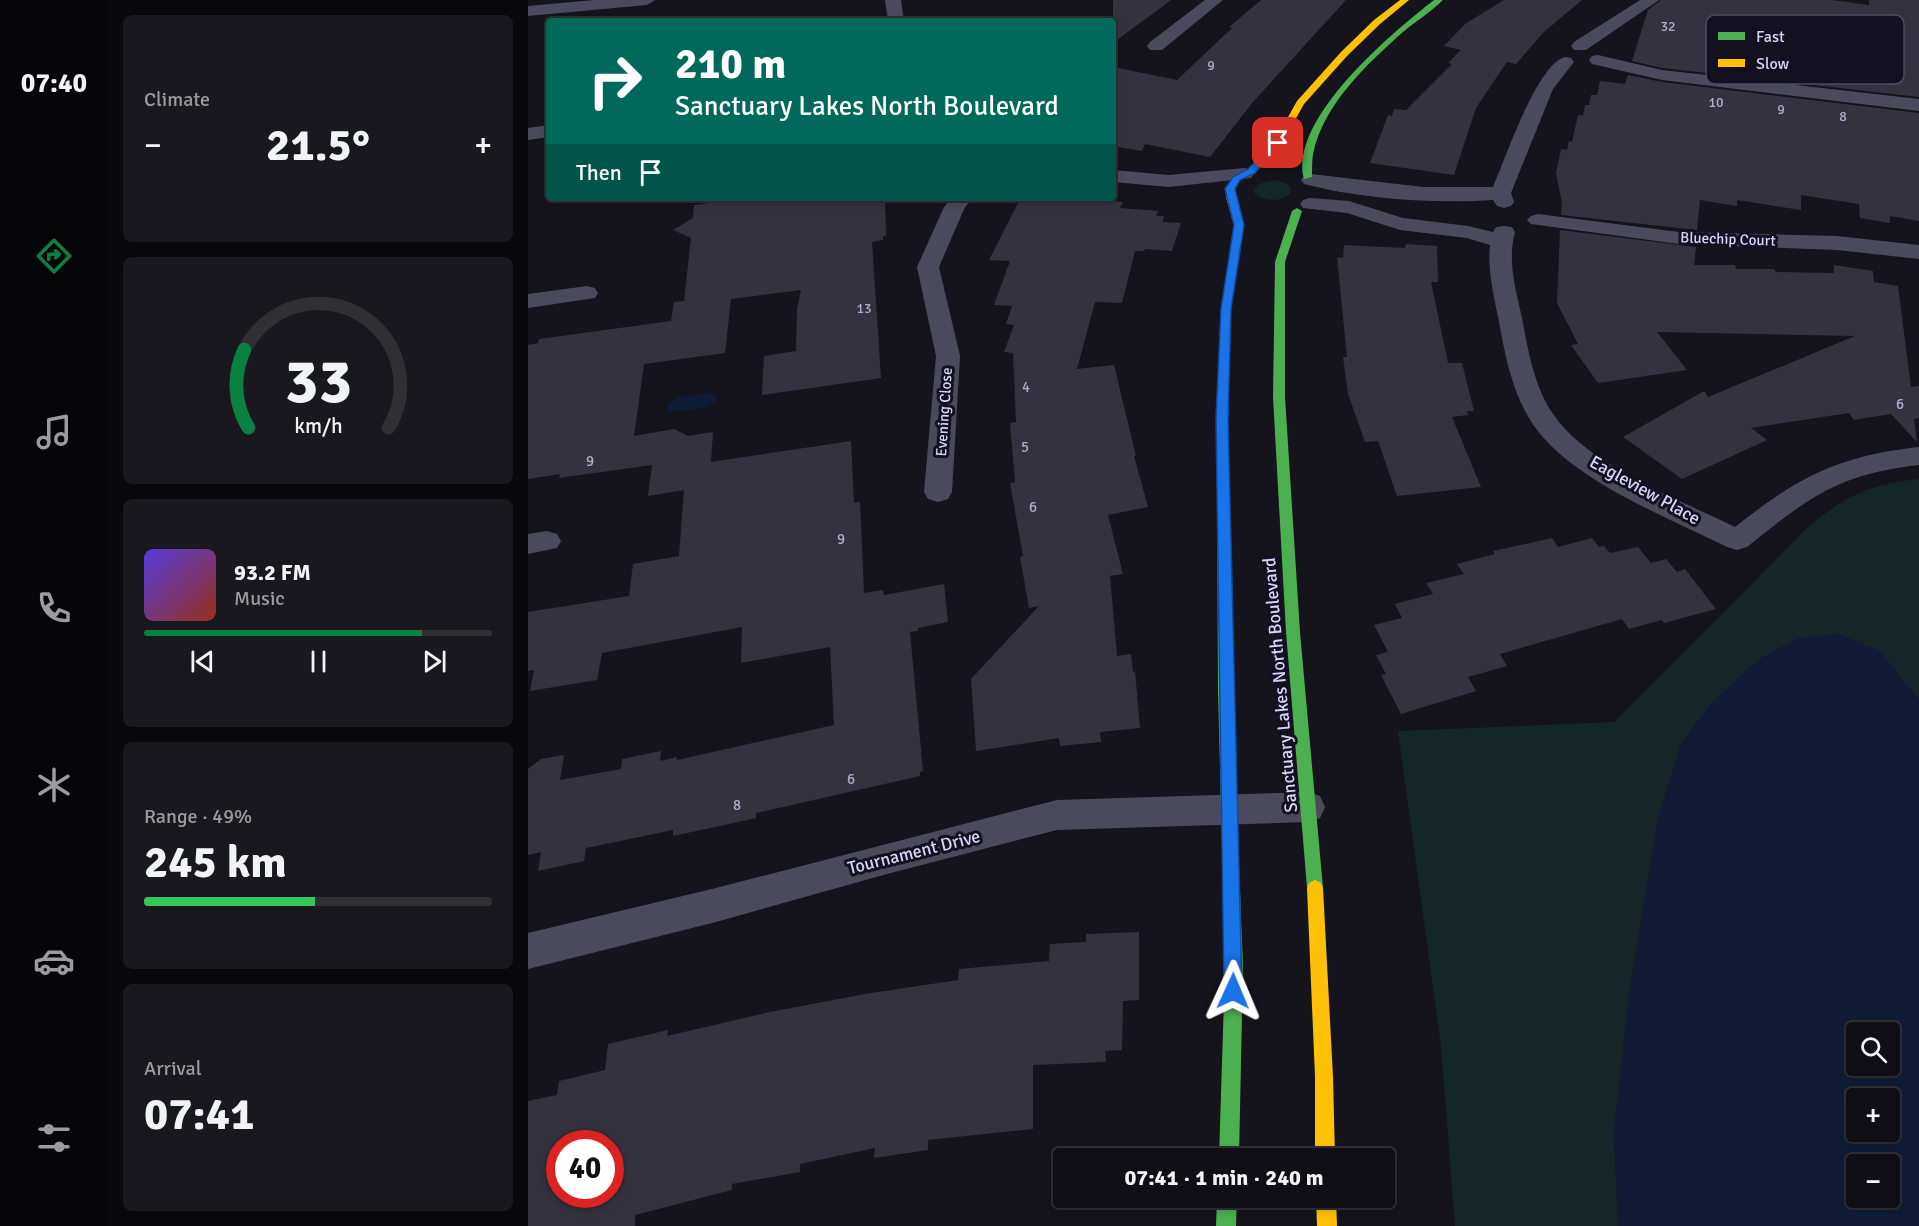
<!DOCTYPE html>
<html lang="en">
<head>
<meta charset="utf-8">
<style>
	:root { --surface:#100f15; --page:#19181e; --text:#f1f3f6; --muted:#9c9ca0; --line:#302f34; --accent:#0b8043 }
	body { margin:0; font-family:Signika,sans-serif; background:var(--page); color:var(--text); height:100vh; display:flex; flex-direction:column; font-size:22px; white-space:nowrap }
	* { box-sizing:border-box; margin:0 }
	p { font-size:20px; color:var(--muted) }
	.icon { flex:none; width:33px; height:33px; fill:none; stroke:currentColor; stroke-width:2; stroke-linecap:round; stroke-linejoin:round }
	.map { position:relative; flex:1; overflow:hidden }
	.side { display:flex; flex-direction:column; gap:15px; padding:15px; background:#09080c; width:420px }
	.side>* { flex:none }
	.guide { position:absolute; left:18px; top:18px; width:570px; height:183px; border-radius:6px; box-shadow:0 3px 9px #0003,0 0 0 2px var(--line); background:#00695c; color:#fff; overflow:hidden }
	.fabs { position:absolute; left:1318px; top:1022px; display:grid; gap:12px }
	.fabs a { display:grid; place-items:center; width:54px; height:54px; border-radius:6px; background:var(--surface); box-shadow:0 3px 9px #0003,0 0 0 2px var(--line); font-size:30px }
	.speed { position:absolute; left:18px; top:1130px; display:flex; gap:12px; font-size:30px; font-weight:700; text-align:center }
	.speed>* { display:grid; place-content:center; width:78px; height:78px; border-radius:50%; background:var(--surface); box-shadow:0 3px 9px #0003,0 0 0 2px var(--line); line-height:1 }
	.speed .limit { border:9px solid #d22; background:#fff; color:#111 }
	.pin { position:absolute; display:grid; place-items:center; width:51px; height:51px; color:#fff; margin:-26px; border-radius:12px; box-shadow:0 3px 9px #0006 }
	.me { position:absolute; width:66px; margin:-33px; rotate:1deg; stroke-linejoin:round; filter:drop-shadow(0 0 4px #0008) }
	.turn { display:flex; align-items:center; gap:21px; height:126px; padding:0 30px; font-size:27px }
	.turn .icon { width:78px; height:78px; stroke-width:2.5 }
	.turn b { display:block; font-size:42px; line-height:51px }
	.then { display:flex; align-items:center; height:57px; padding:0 30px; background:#0003; gap:12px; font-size:22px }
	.big { font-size:45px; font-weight:700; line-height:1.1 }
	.side .tile { flex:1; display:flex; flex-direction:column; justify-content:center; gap:9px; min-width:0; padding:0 21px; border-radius:9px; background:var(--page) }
	.side .dial { align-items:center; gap:0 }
	.dial svg { height:156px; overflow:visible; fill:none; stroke:var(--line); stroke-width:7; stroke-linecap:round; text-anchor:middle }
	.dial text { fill:var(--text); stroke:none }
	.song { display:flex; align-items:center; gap:18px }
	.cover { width:72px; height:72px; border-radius:9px; background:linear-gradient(135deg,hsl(250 70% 55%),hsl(10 70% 35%)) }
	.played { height:6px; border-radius:3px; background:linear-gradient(90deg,var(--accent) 80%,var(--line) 80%) }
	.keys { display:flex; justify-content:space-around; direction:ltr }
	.heat { display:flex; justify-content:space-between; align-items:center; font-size:33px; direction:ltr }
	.charge { height:9px; border-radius:4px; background:linear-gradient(90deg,#34c759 49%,var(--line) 0) }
	.trip { position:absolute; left:525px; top:1148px; width:342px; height:60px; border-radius:6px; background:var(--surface); box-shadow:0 3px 9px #0003,0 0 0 2px var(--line); font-weight:700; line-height:60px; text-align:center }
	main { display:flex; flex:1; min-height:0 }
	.tab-bar { display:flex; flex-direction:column; width:108px; justify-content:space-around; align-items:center; background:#060608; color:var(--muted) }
	.tab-bar .icon { width:42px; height:42px }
	.tab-bar .on { color:var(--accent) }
	.tab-bar b { font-size:27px; color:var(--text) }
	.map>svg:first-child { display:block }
</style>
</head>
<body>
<main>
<nav class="tab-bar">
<b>07:40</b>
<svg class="icon on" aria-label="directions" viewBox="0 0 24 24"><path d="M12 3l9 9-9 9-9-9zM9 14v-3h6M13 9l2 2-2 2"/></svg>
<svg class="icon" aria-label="music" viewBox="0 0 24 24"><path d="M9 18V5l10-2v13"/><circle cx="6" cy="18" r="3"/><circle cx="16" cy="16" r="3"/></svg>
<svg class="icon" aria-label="phone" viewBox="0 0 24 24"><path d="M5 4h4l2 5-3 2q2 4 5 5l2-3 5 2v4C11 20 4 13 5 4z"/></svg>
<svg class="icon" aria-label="climate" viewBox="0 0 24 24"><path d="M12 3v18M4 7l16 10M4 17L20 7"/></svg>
<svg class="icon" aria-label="car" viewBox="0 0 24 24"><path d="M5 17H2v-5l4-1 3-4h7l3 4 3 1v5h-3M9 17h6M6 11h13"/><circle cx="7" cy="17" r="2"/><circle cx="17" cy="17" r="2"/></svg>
<svg class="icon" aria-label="filters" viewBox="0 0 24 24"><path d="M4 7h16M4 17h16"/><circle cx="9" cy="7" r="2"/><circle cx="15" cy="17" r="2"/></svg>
</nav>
<section class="side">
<div class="tile"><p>Climate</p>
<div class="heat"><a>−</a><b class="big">21.5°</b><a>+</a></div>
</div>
<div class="tile dial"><svg viewBox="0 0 100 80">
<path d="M14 69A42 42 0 1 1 86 69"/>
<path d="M14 69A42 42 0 0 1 12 29" stroke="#0b8043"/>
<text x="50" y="56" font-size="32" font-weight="700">33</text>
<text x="50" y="72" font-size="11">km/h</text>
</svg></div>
<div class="tile">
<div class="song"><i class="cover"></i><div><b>93.2 FM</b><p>Music</p></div></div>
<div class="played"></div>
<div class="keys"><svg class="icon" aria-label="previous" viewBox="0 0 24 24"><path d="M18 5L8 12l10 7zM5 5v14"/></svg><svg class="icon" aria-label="pause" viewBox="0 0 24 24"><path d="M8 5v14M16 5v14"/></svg><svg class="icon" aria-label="next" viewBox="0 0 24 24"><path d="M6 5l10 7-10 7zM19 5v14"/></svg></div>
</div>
<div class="tile"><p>Range · 49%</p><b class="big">245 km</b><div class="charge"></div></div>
<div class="tile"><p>Arrival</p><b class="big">07:41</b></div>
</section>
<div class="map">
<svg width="1391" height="1226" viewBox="0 0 1391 1226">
	<rect width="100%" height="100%" fill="#15141c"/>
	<g fill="#142627">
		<path d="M746,180L757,183L763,188L762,194C751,202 738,202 727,194L726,190L730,184Z"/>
		<path d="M1391,479V700L1382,688L1270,638L1229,661L1183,704L1153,744L1129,823L1101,996L1086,1131L1090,1226H927L913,1046L870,731L1086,722L1279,528C1316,496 1342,484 1391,479Z"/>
	</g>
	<g fill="#101c36" fill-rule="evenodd">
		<path d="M181,393L188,395L189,399C181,410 151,413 139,410V404L151,397Z"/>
		<path d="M1312,634L1352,651L1391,700V1226H1090L1086,1131L1101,996L1129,823L1153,744L1183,704L1229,661L1270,638ZM1329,1032H1362V1065H1329ZM1329,1098H1362V1131H1329ZM1329,1164H1362V1197H1329Z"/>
	</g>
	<g fill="#34323e" fill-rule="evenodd">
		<path d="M585,0H643L585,43Z"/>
		<path d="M733,0H818L725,102L682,157L617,144L614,151L585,146V67L649,80L704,28L701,27Z"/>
		<path d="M976,0H1054L1016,32L988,64L979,62L948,108L926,175L842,163L860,115L864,116L866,109L878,110L924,64L920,63L933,50L916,46L937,24Z"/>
		<path d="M1133,0H1304L1341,5V0H1391V97L1134,68L1104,61L1120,10Z"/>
		<path d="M1100,75L1134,82L1391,113V221L1362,216V223L1332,218L1331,204L1273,195V210L1209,200V206L1172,200L1169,230L1033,215L1034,203L1028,173L1033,149L1039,150L1041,141L1044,142L1050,115L1055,116L1057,105H1061L1063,95H1069L1072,81L1097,84Z"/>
		<path d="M219,198H357L358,236H355V240L344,242L353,378L234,395L236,356L268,351L269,309L273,290L203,299L197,353L116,364L106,436L146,429L160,436L185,432L183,462L323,441L326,503L332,502L336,593L355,590L356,595L416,584L420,622L390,628V631L382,632L395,771L392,772V776L228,813V818L192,826L145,836V830L58,848L56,861L10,871L13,852L0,855V769L13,759L36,755L32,780L93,769L94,759L133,751L132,761L149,757V760L306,725L302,647L213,663L214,627L74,653L69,680L2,691L6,670L0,671V612L101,596L105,564L151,556L156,490L120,496L124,465L31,478L32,474L0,479V345L10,343L11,339L143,321L146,302L156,301L163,238L145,230L165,218L166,205Z"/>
		<path d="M502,198L536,201L538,198H551L595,202L592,208L630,211L628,216H636L635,222L653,223L644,251L617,249L616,251H607L594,303L567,302L549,369L586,365L608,456H606L620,507L580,515L595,574L582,576L589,656L603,654L605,672L607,671L612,728L572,732L573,742L532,746L531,738L448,751L443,679L511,606L501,608L492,557L495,556L482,483L487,482L482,423L488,422L485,353L476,352L486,325L478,324L484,306L466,305L482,261L461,260L490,203H499Z"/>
		<path d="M1032,230L1168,247L1166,265H1207L1208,269H1246L1248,272L1306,273V265L1345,271L1346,282L1370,286L1383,387L1391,386V418L1386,419L1389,442L1363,414L1326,420L1321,413L1223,428L1239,440L1154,479L1095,437L1176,391L1180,397L1327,336L1129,332L1159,370L1070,383L1043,345L1050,344L1029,303Z"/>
		<path d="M878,244L909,246L910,282H903L920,363H934L946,411H939L940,415L924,417L953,487L869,496L850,441L837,442L820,394L815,357H819L809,257L815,258L816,245L877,248Z"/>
		<path d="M1024,538L1030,547L1064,538L1071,547L1076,546L1082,553L1110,547L1123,563L1138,559L1149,572L1157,569L1188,609L1136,623L1134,620L1101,629L1094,619L972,654L979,666L940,677L948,691L873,714L853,675L858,674L848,655L860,652L846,625L874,618L867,604L905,594L898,583L936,574L929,564L967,554L965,551Z"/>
		<path d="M611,932V1000L595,1001L594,1050L577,1051L578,1062L505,1065V1129L400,1140V1150L346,1158L347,1148L272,1164V1172L204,1184V1190L107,1215V1226H0V1101L29,1095L31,1081L77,1070L80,1044L140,1030L139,1036L242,1012L337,994L430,980L431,969L521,961L522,944L558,942V934ZM32,1143H82V1194H32Z"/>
	</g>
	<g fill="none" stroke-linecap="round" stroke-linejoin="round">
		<g fill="#4b4a5c" fill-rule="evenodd">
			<path d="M66,0H127L119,5L0,16V6Z"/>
			<path d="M357,0H373L376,21H360Z"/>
			<path d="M677,0H695L634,50H622L619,46L622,42Z"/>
			<path d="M1112,0H1131L1058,50H1046L1043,46L1046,42Z"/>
			<path d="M1070,55L1134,70L1391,99V111L1134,80L1064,64L1061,60L1064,56Z"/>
			<path d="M1037,57L1043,58L1046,62L1025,89L983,193L986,202L983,206L976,208L969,206L965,200C906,204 833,199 776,184L773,180L776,176L783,174L895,187H965C977,160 1009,64 1037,57Z"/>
			<path d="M21,125V137L0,140V128Z"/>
			<path d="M716,168L723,170L726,174L723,178L641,187L585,182V170L641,175Z"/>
			<path d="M423,198H444L436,209L411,267L432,356L424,492L420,499L410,502L400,499L396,492L408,356L389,267L416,207Z"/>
			<path d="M782,198L821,201L875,218L940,226L965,232L968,227L976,226L984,227L987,232C979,261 988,290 994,318C1000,350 1006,386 1025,414C1059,465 1152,500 1207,527C1270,477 1310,456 1391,447V465C1310,474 1280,498 1219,547L1209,550L1199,547C1139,517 1045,481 1006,426C986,397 978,361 972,327C967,300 959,272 962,245L939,238L872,230L819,213L775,208L772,204L775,200Z"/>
			<path d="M1010,214L1151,232L1309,236L1391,245V259L1309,250L1151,244L1003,224L999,220L1003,216Z"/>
			<path d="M59,286L67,288L70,293L67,298L0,308V294Z"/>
			<path d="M19,531L29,534L33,541L29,548L0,554V534Z"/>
			<path d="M780,792L792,796L797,807L792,818L780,822L529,830L359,874L188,922L0,969V933L188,888L529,800Z"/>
		</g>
		<g fill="#4caf50" fill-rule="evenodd">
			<path d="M906,0H915C903,12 888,21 875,32C839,64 795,105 785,154C784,161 784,169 784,177L776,179C760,119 865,32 906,0Z"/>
			<path d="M769,208L774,211L757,262V397L772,632L795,888L793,893L787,896L781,893L779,888L758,632L745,397L747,262L764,211Z"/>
			<path d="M695,483L701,487L704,689L715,967L711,1158H691L697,967L690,689L689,487Z"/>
			<path d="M689,1197H709L708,1226H688Z"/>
		</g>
		<g fill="#ffc107" fill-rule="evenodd">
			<path d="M872,0H881L852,24L819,56L776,104L753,145L727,173H721V169L746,142L769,101L813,52L846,20Z"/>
			<path d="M703,194L708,197L716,225L703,309L700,419L701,487L695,491L689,487L688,419L693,309L706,225L698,197Z"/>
			<path d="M787,880L793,883L795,888L805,1077L807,1158H787V1077L779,888L781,883Z"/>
			<path d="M788,1197H808L809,1226H789Z"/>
		</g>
	</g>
	<path fill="#1a73e8" stroke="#114b97" stroke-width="1.5" d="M747,141L755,143L727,173L712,180L707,189L716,225L703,309L700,419L714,991L711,997L705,1000L699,997L696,991L688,419L693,309L706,225L697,189L705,177L720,169Z"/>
	<g text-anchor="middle" stroke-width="6" stroke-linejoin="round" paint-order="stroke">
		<g font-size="14" fill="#b0accb">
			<text x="1140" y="31">32</text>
			<text x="683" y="70">9</text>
			<text x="1188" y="107">10</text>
			<text x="1253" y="114">9</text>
			<text x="1315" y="121">8</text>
			<text x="336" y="313">13</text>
		</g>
		<g font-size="15" fill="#d9d4fa" stroke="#131020">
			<text transform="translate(1200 239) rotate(2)" y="5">Bluechip Court</text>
			<text transform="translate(416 412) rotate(-86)" y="5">Evening Close</text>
		</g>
		<g font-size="15" fill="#b0accb">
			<text x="498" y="392">4</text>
			<text x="1372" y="409">6</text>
			<text x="497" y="452">5</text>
			<text x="62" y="466">9</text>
			<text x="505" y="512">6</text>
			<text x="313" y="544">9</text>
			<text x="323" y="784">6</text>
			<text x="209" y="810">8</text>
		</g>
		<g font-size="18" fill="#d9d4fa" stroke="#131020">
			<text transform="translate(1117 490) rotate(29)" y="6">Eagleview Place</text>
			<text transform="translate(752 685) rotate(-95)" y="6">Sanctuary Lakes North Boulevard</text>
			<text transform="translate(386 852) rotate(-14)" y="6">Tournament Drive</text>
		</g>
	</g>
	<rect x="1178" y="15" width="198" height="69" rx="9" fill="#131020" stroke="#4e4b61" stroke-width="1.5"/>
	<rect x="1190" y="32" width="27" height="8" fill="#4caf50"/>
	<rect x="1190" y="59" width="27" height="8" fill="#ffc107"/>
	<g font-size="16" fill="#d9d4fa">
		<text x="1228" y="42">Fast</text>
		<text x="1228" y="69">Slow</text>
	</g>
</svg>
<div class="fabs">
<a><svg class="icon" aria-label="search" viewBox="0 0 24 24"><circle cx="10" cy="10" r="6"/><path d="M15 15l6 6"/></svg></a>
<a>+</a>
<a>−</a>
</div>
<div class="speed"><div class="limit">40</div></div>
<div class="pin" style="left:750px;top:143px;background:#d93025"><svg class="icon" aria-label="arrive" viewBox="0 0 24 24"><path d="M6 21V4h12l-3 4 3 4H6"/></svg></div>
<svg class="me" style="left:705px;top:991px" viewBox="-20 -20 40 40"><path d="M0-17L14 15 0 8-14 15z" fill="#1a73e8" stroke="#fff" stroke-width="4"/></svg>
<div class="trip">07:41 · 1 min · 240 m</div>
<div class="guide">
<div class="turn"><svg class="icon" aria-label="right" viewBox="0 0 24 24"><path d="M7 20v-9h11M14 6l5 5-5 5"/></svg><div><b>210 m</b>Sanctuary Lakes North Boulevard</div></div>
<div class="then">Then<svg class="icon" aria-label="arrive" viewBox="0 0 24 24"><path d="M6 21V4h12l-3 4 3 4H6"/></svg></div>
</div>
</div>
</main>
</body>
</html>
